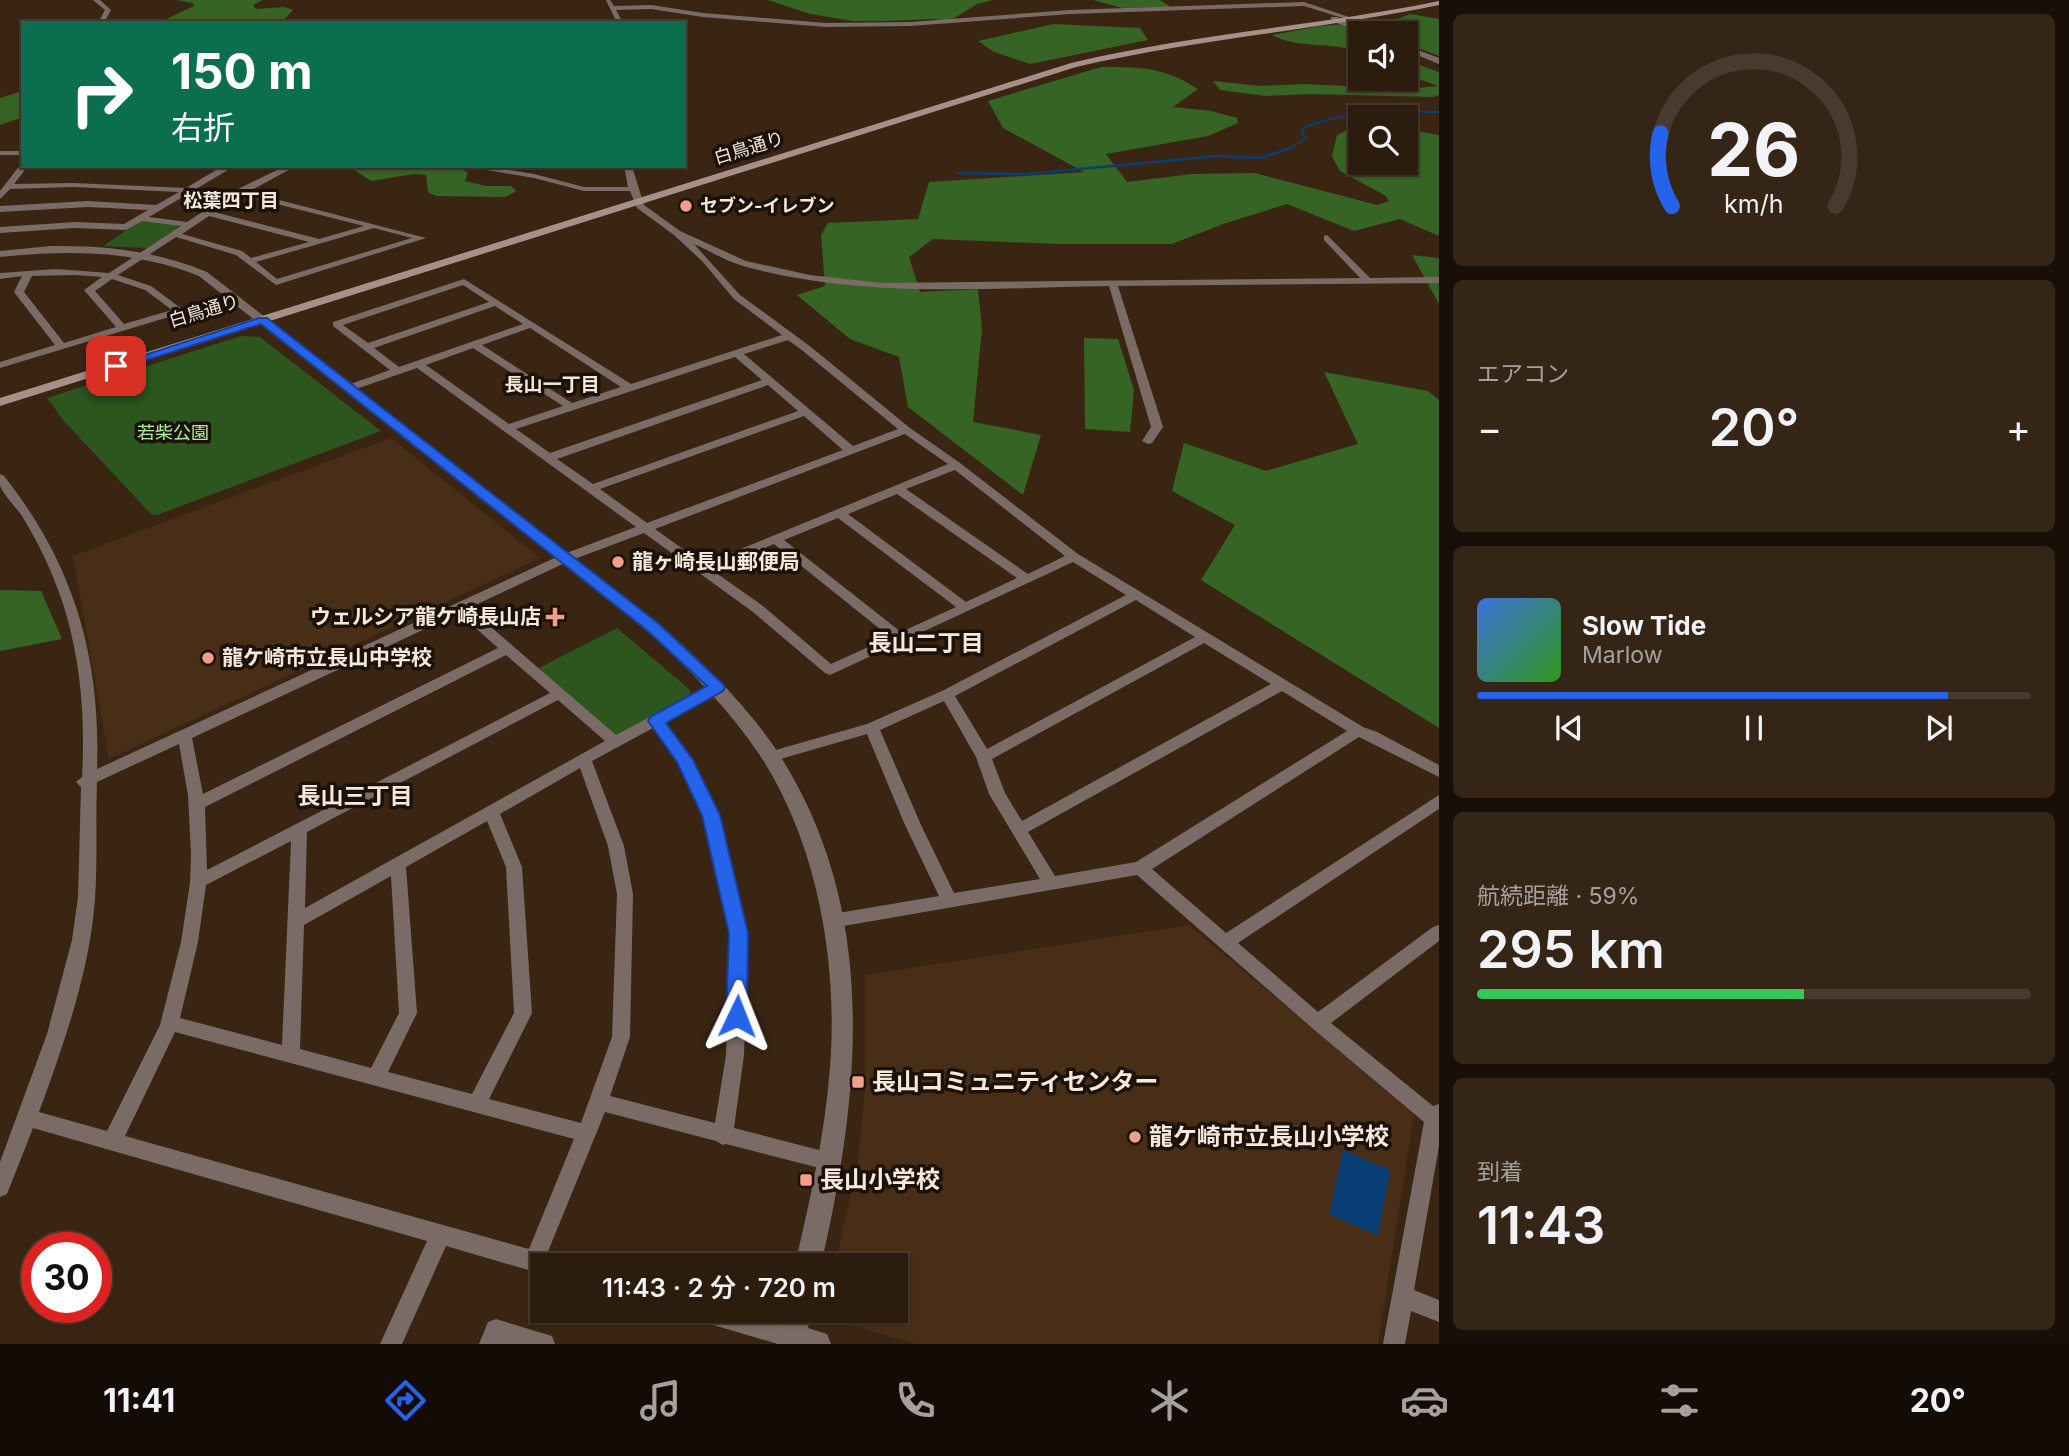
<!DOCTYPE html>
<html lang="ja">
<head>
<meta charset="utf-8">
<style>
	:root { --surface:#2c1c0e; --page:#342517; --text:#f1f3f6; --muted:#a6a19e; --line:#483a2e; --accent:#2563eb }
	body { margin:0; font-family:Inter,"Noto Sans JP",sans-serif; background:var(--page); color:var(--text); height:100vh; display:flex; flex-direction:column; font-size:26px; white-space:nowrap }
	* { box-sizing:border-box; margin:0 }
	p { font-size:23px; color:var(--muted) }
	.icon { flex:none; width:38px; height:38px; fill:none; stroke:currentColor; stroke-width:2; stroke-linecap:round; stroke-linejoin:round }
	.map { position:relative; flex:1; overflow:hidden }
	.sheet { display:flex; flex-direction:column; gap:14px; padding:14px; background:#180f08; width:630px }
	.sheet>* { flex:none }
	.guide { position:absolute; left:21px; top:21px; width:665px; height:147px; border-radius:0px; box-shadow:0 2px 5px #0004,0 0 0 2px var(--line); background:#0b6e4f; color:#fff; overflow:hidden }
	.fabs { position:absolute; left:1348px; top:21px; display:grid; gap:14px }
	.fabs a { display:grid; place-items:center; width:70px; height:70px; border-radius:0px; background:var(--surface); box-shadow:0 2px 5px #0004,0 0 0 2px var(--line); font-size:35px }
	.speed { position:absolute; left:21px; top:1232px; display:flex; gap:14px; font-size:35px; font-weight:700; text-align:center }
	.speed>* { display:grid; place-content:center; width:91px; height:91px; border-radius:50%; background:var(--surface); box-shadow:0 2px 5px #0004,0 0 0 2px var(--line); line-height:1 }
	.speed .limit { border:10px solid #d22; background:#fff; color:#111 }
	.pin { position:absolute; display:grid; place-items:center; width:60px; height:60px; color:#fff; margin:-30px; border-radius:14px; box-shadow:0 4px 10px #0006 }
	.me { position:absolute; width:77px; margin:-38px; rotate:2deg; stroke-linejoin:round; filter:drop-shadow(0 0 5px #0008) }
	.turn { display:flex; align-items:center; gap:24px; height:147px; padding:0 35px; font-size:32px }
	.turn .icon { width:91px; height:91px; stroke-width:2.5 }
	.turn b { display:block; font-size:49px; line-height:60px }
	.big { font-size:52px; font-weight:600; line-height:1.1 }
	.sheet .card { flex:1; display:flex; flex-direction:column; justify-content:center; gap:10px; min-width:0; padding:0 24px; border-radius:10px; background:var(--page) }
	.sheet .dial { align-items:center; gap:0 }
	.dial svg { height:182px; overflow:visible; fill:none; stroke:var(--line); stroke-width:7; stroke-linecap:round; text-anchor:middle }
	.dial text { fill:var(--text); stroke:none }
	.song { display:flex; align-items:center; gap:21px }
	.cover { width:84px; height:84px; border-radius:10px; background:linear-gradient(135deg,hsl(220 70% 55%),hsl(110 70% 35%)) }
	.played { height:7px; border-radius:4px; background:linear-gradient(90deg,var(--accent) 85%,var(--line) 85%) }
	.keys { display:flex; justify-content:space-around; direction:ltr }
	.heat { display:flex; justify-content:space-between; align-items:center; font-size:38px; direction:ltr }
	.charge { height:10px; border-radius:5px; background:linear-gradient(90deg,#34c759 59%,var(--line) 0) }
	.trip { position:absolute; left:530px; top:1253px; width:378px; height:70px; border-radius:0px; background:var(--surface); box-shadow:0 2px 5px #0004,0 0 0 2px var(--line); font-weight:600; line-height:70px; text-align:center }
	.dock { display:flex; height:112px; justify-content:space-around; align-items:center; background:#120b06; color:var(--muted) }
	.dock .icon { width:49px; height:49px }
	.dock .current { color:var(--accent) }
	.dock b { font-size:32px; color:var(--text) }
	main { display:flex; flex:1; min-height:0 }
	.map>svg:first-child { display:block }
</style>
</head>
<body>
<main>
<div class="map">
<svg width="1439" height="1344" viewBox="0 0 1439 1344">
	<rect width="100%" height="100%" fill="#3a2513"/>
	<g fill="#482e16">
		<path d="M391,438L540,558L109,759L73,556Z"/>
		<path d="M1189,925L1414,1114L1378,1344H916L823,1317L825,1311H896V1265H835L858,1161L865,1090V975Z"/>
	</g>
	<g fill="#2d561f">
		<path d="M146,220L178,225L179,228L147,248L103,246L140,221Z"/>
		<path d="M241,336L260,337L381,431L157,515L151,514L64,421L47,398Z"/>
		<path d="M617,628L690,690V697L616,739L537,669Z"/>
	</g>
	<g fill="#356425">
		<path d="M177,0H263L253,5L256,9L284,7L293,10L281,23H158L194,6L193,3Z"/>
		<path d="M768,0H1160L1171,7L1122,8L1093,0H993L977,4L950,21L935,19L884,21H853L810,14Z"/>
		<path d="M1410,14L1439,19V56L1405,43V33L1348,32L1360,39V53C1331,40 1299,50 1272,35L1320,26L1395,20Z"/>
		<path d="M1054,24L1140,28L1148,40L1030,64L994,52L978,41Z"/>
		<path d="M1405,60L1439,72V95L1433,97L1308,94L1266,96L1220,90L1213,81L1261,86L1305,84L1407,89L1438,86L1405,74Z"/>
		<path d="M1101,67C1140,67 1164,67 1198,89L1173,107L1211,111L1237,118L1238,123L1208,136L1106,154L1127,182L1192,174L1255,173L1377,205L1389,201L1386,196L1340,171L1332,156L1337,135L1360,124V163H1405V129L1439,135V236L1400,219L1354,231L1287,204L1223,224L1172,244H1058L933,239L909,257L920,292L978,289L982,329L973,422L1041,435L1023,495L908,407L899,357L850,339L797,295L825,286L821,235L828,223L918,219L929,182L1084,172L1003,128L988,101Z"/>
		<path d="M23,91V117L0,125V98Z"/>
		<path d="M348,166H450L468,172L465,181L486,186H511L516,191L506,197L436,196L428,192L426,175L414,174L371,181Z"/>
		<path d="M1412,255L1439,258V304Z"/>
		<path d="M1084,338L1118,339L1134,390L1130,432L1085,429Z"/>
		<path d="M1324,372L1428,391L1439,400V728L1201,580L1235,525L1172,491L1184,443L1266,471L1358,444Z"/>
		<path d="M0,590L41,591L62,639L0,651Z"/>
	</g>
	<path fill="#093e74" d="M1343,1150L1390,1170L1378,1236L1329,1214Z"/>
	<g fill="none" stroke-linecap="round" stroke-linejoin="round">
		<path stroke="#093e74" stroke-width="2" d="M1286,150L1307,138L1302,134L1305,127C1349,110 1393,111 1439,112"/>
		<path stroke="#093e74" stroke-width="2.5" d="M958,173L1026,174L1218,156L1260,158L1291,148"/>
		<g fill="#7a6b67" fill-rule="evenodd">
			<path d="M93,0H100L111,10L104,23H98L105,10Z"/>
			<path d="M606,0H610L614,6L651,5L703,13L826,23L910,22L1070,10L1304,2L1349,17L1346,19L1304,6L1070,14L910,26L826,27L703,17L651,9L616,10L623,23H617Z"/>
			<rect x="0" y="151" width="23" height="4"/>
			<path d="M21,164L28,166L14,184L73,183L186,188L216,170L79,168L75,166H296L248,192L426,238L276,285L236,255L176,237L118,275L151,286L182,309V313L0,368V362L55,345L14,292L22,276L0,279V273L56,269L109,273L181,226L142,221L126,230L75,228L0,233V227L75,222L124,224L148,210L88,207L0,212V206L88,201L156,205L179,192L73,187L10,189L0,199V191ZM228,170H277L236,190L187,222L149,217ZM241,195L364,226L319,239L214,212ZM209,216L309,242L251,258L242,251L182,234ZM374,228L412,238L277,279L256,262ZM75,275L102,277L84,290L116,327L64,343L24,292L32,276ZM112,279L145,290L172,310L124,324L95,291Z"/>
			<path d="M463,166H485L534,174L584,187H628L624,166H632L644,205L680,231L746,261L810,275L881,283L1360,278L1324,240V236L1327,235L1370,278L1439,277V283L1118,286L1163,427L1152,443L1148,444L1142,441L1151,427L1109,286C987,288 862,299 743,266C726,261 710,251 694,244L740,295L811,347L910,428L960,463L1078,554L1363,727L1377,732L1439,765V777L1359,737L1152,869L1226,933L1439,795V809L1238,943L1318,1012L1433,927L1439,925V941L1331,1023L1433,1106L1439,1104V1146L1414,1290L1439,1300V1322L1411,1311L1405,1344H1383L1424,1122L1312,1028L1137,875L832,928L826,926L824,921L826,916L832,914L939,896L905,825L867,734L770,762L765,761L762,757L765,753L867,724L942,691L1126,595L1073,562L830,675L825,673L753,612L644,533L569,561L469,608L616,735L712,684H722L724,687L722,690L664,722L693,759L719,815L748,933L744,1055L734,1128L838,1155L841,1162L838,1169L831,1171L726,1144L723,1145L716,1141L605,1112L547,1254L556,1258L559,1265H542V1274L446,1246L402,1344H380L427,1241L33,1128L7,1194L0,1197V1162L47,1034L72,940L78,897L81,787L76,782L82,777C86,707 79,637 51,572C43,553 33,534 22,516C16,507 3,495 0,485C0,482 0,478 0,474L4,476C74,564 101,658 97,769L561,555L636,527L417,368L353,390H345V386L390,370L333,326V322L464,279L631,384L782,335L734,299L702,261L674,235L637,208L630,191H584L534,178ZM463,285L489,302L368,343L343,325ZM495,306L523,324L399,367L374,348ZM530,328L621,387L572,403L482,345ZM788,340L803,351L898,429L853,446L744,354ZM473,348L563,406L509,424L426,365ZM735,357L762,380L550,453L516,429ZM768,385L798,411L593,484L557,459ZM804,416L843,450L647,523L600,489ZM905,434L948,464L704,564L655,529ZM955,470L1065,556L1028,574L906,489ZM897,494L1017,578L966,602L848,514ZM838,518L956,607L901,632L784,540ZM774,544L890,637L831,664L763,606L712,570ZM1136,600L1195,637L987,749L955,696ZM459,613L498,648L203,794L192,738ZM1204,643L1271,684L1022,821L1005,793L992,759ZM506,655L550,693L207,870L205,807ZM1282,691L1347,731L1136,862L1055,876L1028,832ZM558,700L605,741L305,908L307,832ZM944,701L976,757L989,794L1040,879L954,893L921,825L880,730ZM653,728L678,761L703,815L730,933L726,1055L715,1123L610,1096L630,1037L633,894L624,846L592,761ZM179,744L188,795L191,854L190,883L181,942L160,1025L107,1131L39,1112C61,1052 83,990 92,927C99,879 95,830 97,782ZM580,768L608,846L617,894L612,1037L581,1123L489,1099L532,1013L522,867L500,814ZM487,821L506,867L514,1013L472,1094L388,1072L417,1013L406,867ZM291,841L282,1045L180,1018L198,942L206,885ZM391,876L399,1013L371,1068L300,1049L304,925ZM175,1032L574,1139L529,1249L125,1136Z"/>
			<path d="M692,1311H739L792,1326L800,1329L803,1337L800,1344H778L703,1322L695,1319Z"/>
			<path d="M496,1319L552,1336L555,1344H479L488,1322Z"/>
		</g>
		<g fill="#7a6b67" fill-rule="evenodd">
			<path d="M1331,17H1337L1375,33H1364L1331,21Z"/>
			<path d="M1405,45L1439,58V64L1405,50Z"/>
			<path d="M51,246C106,245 156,251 207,272L660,624C702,662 743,701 775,748C880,906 861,1091 821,1265H795C810,1200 825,1134 830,1067C838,964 818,845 761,757C730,710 690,670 648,632L199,276C134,250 69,250 0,257V251Z"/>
			<path d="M785,1311H811L808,1328L827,1334L831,1344H776Z"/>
		</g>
		<path fill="#a79089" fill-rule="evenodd" d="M1439,1V5C1318,30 1196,39 1076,67L0,406V398L1071,63C1192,34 1317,26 1439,1Z"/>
	</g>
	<path fill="#2563eb" stroke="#184099" stroke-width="2" d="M259,318H267L659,624L723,684L725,687L723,691L666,723L693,760L720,815L748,933L747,1016L744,1022L737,1025L729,1022L726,1016L729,933L702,815L677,762L648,721L650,717L707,686L648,631L261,324L121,368L111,366Z"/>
	<g fill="#f49e8a" stroke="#1a1109" stroke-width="2.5">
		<circle cx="686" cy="206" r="7"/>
		<circle cx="618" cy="562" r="7"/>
		<path d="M551.5 606.5h7v7h7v7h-7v7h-7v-7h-7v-7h7z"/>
		<circle cx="208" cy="658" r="7"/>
		<rect x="851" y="1075" width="14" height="14" rx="3.5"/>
		<circle cx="1135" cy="1137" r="7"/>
		<rect x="799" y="1173" width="14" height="14" rx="3.5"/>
	</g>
	<g text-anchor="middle" stroke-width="7" stroke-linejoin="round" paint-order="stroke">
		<g font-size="18" fill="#f7e8dd" stroke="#1a1109">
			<text transform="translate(749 148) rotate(-17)" y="6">白鳥通り</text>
			<text transform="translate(204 311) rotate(-17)" y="6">白鳥通り</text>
		</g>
		<g font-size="18" font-weight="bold" fill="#f7e8dd" stroke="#1a1109" text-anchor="start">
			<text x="700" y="212">セブン-イレブン</text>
		</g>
		<g font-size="18" fill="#abf097" stroke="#1a1109">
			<text x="173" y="439">若柴公園</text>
		</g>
		<g font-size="19" font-weight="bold" fill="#f7e8dd" stroke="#1a1109">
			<text x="231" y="207">松葉四丁目</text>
			<text x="552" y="391">長山一丁目</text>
		</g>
		<g font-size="21" font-weight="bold" fill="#f7e8dd" stroke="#1a1109" text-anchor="start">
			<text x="632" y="569">龍ヶ崎長山郵便局</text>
			<text x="541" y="624" text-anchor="end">ウェルシア龍ケ崎長山店</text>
			<text x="222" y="665">龍ケ崎市立長山中学校</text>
		</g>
		<g font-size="23" font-weight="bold" fill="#f7e8dd" stroke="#1a1109">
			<text x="926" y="651">長山二丁目</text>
			<text x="355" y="804">長山三丁目</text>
		</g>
		<g font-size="24" font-weight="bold" fill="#f7e8dd" stroke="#1a1109" text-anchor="start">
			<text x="872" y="1090">長山コミュニティセンター</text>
			<text x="1149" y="1145">龍ケ崎市立長山小学校</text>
			<text x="820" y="1188">長山小学校</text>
		</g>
	</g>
</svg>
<div class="fabs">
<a><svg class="icon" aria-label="sound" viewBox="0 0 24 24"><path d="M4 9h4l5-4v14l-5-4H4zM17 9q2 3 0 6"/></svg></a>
<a><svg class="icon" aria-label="search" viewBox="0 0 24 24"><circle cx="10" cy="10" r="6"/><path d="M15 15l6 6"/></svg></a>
</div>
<div class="speed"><div class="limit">30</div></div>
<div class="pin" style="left:116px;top:366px;background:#d93025"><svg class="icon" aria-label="arrive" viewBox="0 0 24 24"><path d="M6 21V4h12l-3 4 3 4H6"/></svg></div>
<svg class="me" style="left:737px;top:1016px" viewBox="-20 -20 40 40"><path d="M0-17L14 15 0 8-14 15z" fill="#2563eb" stroke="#fff" stroke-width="4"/></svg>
<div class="trip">11:43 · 2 分 · 720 m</div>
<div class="guide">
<div class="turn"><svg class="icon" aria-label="right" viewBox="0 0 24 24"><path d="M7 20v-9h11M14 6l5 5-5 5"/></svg><div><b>150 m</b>右折</div></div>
</div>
</div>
<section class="sheet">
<div class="card dial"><svg viewBox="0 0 100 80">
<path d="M14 69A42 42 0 1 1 86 69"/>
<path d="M14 69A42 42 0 0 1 9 37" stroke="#2563eb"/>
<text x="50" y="56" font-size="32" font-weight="700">26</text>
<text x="50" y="72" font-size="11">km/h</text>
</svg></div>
<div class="card"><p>エアコン</p>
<div class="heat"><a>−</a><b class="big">20°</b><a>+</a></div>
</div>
<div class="card">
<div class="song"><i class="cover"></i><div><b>Slow Tide</b><p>Marlow</p></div></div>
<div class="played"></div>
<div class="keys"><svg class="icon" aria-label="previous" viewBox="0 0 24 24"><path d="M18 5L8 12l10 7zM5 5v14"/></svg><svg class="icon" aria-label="pause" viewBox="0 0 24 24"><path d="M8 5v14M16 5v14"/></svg><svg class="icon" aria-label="next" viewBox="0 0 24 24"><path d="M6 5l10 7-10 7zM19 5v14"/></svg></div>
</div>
<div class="card"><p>航続距離 · 59%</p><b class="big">295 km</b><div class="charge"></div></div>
<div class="card"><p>到着</p><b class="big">11:43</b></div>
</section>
</main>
<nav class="dock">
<b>11:41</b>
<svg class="icon current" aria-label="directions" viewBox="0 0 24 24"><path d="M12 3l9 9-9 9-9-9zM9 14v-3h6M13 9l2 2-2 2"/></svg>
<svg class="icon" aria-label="music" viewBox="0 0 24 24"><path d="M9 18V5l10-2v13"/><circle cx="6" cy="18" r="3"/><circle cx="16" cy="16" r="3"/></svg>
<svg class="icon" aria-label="phone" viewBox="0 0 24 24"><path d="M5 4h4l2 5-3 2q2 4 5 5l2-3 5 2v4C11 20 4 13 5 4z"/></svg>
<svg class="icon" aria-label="climate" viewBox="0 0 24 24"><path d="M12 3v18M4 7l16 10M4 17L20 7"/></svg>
<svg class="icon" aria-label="car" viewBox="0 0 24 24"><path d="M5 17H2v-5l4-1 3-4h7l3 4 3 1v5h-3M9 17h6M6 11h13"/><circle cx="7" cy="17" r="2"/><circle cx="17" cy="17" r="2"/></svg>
<svg class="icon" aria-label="filters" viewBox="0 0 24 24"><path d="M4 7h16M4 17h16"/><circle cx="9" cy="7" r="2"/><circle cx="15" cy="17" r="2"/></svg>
<b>20°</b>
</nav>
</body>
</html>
